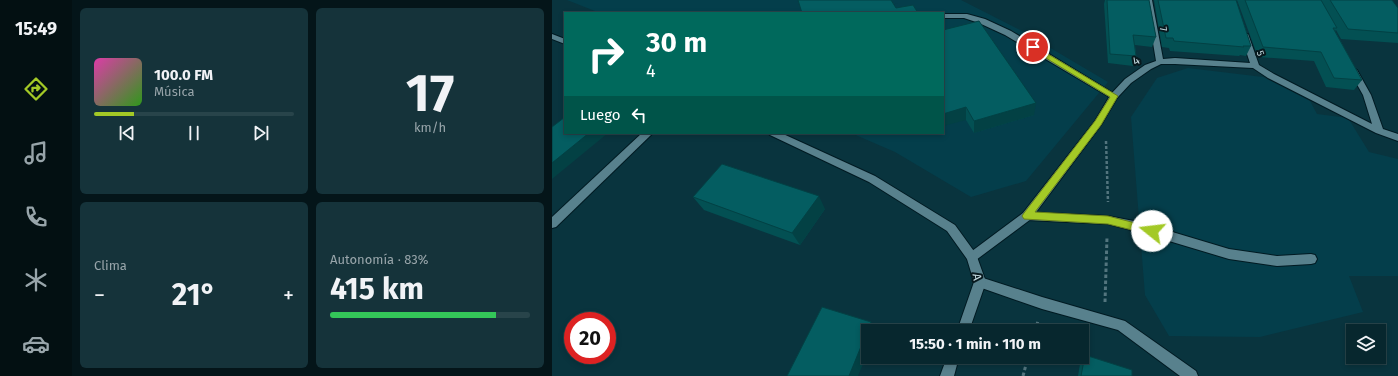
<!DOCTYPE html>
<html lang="es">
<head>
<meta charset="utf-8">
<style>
	:root { --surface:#07272e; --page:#15333a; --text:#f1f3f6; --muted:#98a5aa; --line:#28444a; --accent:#a3c926 }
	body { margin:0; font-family:"Fira Sans",sans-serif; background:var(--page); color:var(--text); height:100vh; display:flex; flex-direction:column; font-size:15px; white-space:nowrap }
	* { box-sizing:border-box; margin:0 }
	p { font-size:13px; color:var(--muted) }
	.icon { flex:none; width:22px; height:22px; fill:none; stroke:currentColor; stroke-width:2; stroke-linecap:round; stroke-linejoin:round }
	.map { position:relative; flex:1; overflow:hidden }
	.drawer { display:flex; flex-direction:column; gap:8px; padding:8px; background:#041519; width:480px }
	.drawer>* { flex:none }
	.hud { position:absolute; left:12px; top:12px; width:380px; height:122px; border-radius:0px; box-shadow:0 2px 6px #0003,0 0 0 1px var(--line); background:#00695c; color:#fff; overflow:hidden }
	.controls { position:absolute; left:794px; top:324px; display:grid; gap:8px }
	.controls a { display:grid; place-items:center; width:40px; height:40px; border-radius:0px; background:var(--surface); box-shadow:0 2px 6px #0003,0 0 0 1px var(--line); font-size:20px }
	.speed { position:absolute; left:12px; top:312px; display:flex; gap:8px; font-size:20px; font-weight:700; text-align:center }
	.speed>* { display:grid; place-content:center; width:52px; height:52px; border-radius:50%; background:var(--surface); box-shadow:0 2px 6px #0003,0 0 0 1px var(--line); line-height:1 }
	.speed .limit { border:6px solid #d22; background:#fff; color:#111 }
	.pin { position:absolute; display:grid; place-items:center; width:34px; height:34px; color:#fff; margin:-17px; border:2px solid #fff; border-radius:50%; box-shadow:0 1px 4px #0007 }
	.me { position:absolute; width:44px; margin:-22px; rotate:286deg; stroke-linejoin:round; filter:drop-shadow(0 0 3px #0008) }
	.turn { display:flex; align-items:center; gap:14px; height:84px; padding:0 16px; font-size:18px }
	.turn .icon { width:52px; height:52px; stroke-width:2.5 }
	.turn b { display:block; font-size:28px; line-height:34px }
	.then { display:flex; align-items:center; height:38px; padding:0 16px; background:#0003; gap:8px; font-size:15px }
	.big { font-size:30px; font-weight:700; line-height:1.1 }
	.drawer .tile { flex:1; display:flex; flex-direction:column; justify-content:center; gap:6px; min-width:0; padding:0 14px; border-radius:6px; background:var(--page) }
	.drawer .dial { align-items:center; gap:0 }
	.dial b { font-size:52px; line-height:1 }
	.song { display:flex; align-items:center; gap:12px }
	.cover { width:48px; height:48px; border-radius:6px; background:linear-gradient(135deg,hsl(320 70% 55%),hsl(110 70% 35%)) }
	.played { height:4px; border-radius:2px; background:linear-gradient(90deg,var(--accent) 20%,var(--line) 20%) }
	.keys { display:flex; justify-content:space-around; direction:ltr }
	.heat { display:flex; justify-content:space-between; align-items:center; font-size:22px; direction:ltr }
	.charge { height:6px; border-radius:3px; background:linear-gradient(90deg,#34c759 83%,var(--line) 0) }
	.drawer .tiles { flex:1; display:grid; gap:8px; grid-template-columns:repeat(2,1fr) }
	.trip { position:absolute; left:309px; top:324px; width:228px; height:40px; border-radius:0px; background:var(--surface); box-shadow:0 2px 6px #0003,0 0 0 1px var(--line); font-weight:700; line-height:40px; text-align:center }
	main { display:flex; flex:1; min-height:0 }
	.menu { display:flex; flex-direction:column; width:72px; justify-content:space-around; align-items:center; background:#031012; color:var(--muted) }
	.menu .icon { width:28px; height:28px }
	.menu .current { color:var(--accent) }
	.menu b { font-size:18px; color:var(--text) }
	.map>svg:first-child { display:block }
</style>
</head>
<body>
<main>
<nav class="menu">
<b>15:49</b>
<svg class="icon current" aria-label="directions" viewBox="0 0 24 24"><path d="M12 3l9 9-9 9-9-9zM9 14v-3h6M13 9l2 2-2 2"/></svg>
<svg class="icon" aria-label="music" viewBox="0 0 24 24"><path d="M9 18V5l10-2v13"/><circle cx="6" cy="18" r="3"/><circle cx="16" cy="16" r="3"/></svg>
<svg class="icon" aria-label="phone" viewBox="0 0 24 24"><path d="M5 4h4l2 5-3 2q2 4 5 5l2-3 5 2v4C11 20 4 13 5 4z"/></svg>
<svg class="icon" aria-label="climate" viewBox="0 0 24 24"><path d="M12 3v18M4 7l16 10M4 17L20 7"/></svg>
<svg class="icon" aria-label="car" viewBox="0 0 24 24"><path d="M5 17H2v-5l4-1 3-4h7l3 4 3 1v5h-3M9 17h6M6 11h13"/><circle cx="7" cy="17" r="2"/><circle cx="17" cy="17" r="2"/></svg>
</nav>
<section class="drawer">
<div class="tiles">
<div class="tile">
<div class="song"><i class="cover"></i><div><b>100.0 FM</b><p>Música</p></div></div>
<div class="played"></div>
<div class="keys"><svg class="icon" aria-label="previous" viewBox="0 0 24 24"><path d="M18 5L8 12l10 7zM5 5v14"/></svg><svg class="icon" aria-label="pause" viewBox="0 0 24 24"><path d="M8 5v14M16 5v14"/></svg><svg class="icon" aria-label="next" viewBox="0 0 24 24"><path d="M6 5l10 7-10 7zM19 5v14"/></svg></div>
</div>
<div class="tile dial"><b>17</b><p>km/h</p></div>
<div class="tile"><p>Clima</p>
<div class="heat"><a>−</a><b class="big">21°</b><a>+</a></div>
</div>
<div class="tile"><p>Autonomía · 83%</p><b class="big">415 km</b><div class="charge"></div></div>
</div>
</section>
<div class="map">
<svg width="846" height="376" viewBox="0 0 846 376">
	<rect width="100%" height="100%" fill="#09343e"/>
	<g fill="#043e4b">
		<path d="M15,0H409L468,30L556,82L474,181L419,197L343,152L299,133H391V13H310L347,3L305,13H48Z"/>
		<path d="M636,68L711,77L758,101L765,114L796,118L817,152L846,159V276H797L811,312L708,337L617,336L593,295L579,117L605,78Z"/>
	</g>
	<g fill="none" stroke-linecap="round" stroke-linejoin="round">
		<defs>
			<g id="lane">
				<path d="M391,14H415L433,19L459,31L566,96L565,98H559L453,35L427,23L412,18H391Z"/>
				<path d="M475,212L556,216L587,222L677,249L725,256L759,254L763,255L765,259L763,263L759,264L725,266L677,259L587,232L556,224L475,220L471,219L470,216L471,213Z"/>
			</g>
			<g id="street">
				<path d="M594,0H600L611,59L623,58L698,63L689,36L693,34H696L707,65L722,74L820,124L811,95L798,72L802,69L805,70L819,95L831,129L846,134V141L824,133L716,78L701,68L623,64H609L599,69L579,83L565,98L549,125L479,219L424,260L420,262L416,260L414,257L416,254L471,213L543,121L559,94L573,79L593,65L604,61Z"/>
				<path d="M90,133H101L4,227L0,228V217Z"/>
				<path d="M428,277L490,297L573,321L644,371L646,376H628L566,330L490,309L424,286L422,282L424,278Z"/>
			</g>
			<g id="secondary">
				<path d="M0,34L13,39V44L0,39Z"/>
				<path d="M216,133H229L323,176L403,225L424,254L434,282L417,331H405L422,282L415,259L395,231L317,182L218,135Z"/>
				<path d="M395,357H407L402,376H388Z"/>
			</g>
		</defs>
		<use href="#lane" stroke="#001a22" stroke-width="2"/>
		<use href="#street" stroke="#001a22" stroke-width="2"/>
		<use href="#secondary" stroke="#001a22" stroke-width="2"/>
		<path stroke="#53757e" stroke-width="2.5" stroke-dasharray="3 2" stroke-linecap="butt" d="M554,141L556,202"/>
		<g stroke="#53757e" stroke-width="3" stroke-dasharray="3.5 2.5" stroke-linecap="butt">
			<path d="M553,302L555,237"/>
			<path d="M483,331L486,321"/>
			<path d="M471,376L476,357"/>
		</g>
		<use href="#lane" fill="#58818d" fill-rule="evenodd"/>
		<use href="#street" fill="#58818d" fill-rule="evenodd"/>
		<use href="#secondary" fill="#58818d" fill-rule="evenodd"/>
	</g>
	<g fill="#035053">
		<path d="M553,0H597L604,37L600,47L583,45L584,56L581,66L556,63L552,4Z"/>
		<path d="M602,0H684L699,46L694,56L688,55L687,56L618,51L617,48L610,47Z"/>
		<path d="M685,0H840L846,8V43L789,39L784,30L783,31L810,80L802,90L774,87L762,61L706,57Z"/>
		<path d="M391,30L482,115L422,133L414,120Z"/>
		<path d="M141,197L273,209L248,245L152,210Z"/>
		<path d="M533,355L580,376H526L528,364Z"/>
	</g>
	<g fill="#034144">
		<path d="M484,103L482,115L422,133V121Z"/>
		<path d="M414,107V120L391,126V114Z"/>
		<path d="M37,133H56L0,179V163Z"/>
		<path d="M267,196L273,209L248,245L240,233Z"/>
		<path d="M319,322L324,331H316V352L306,376H297Z"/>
	</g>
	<g fill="#045d61" stroke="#034144">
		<path d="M246,0H339L344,8L361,5L366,13H250Z"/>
		<path d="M555,0H597L604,37L581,35L584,56L558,54Z"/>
		<path d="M606,0H684L699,46H691L692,47L622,41L621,38H614Z"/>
		<path d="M693,0H769L785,28H781L810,80L782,78L769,52L711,47Z"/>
		<path d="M778,0H840L846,8V33L796,29Z"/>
		<path d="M427,21L484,103L422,121L414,107L391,114V30Z"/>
		<path d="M13,117V133H37L0,163V127Z"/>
		<path d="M170,164L267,196L240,233L141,197Z"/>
		<path d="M270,307L319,322L297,376H235Z"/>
		<path d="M533,355L580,370V376H529Z"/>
	</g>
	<path fill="#a3c926" stroke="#6a8319" d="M481,45L566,96L549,125L483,212L556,216L603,228L605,231L603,234L600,235L556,224L472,219L470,216L472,213L543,121L558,97L479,49V46Z"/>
	<g text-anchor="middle" stroke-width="4" stroke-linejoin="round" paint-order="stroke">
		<g font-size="10" fill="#c4d9df" stroke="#08191e">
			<text transform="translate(612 29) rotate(80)" y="4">7</text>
			<text transform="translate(709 53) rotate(71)" y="4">5</text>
		</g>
		<g font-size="12" fill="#c4d9df" stroke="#08191e">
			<text transform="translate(584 61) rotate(-33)" y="4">4</text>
			<text transform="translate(425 277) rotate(80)" y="4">A</text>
		</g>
	</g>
</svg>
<div class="controls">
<a><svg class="icon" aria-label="layers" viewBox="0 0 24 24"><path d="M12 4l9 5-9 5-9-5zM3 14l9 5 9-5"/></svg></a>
</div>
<div class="speed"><div class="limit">20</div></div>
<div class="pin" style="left:481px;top:47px;background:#d93025"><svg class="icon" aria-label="arrive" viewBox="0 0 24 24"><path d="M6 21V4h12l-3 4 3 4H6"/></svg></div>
<svg class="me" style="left:600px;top:231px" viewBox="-20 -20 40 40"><circle r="19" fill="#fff"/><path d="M0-13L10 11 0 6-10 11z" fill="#a3c926"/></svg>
<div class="trip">15:50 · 1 min · 110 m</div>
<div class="hud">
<div class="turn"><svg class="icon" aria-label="right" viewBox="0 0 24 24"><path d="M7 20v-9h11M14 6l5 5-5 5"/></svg><div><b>30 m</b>4</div></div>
<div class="then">Luego<svg class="icon" aria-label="left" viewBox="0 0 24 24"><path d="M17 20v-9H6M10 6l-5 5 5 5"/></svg></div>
</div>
</div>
</main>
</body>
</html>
